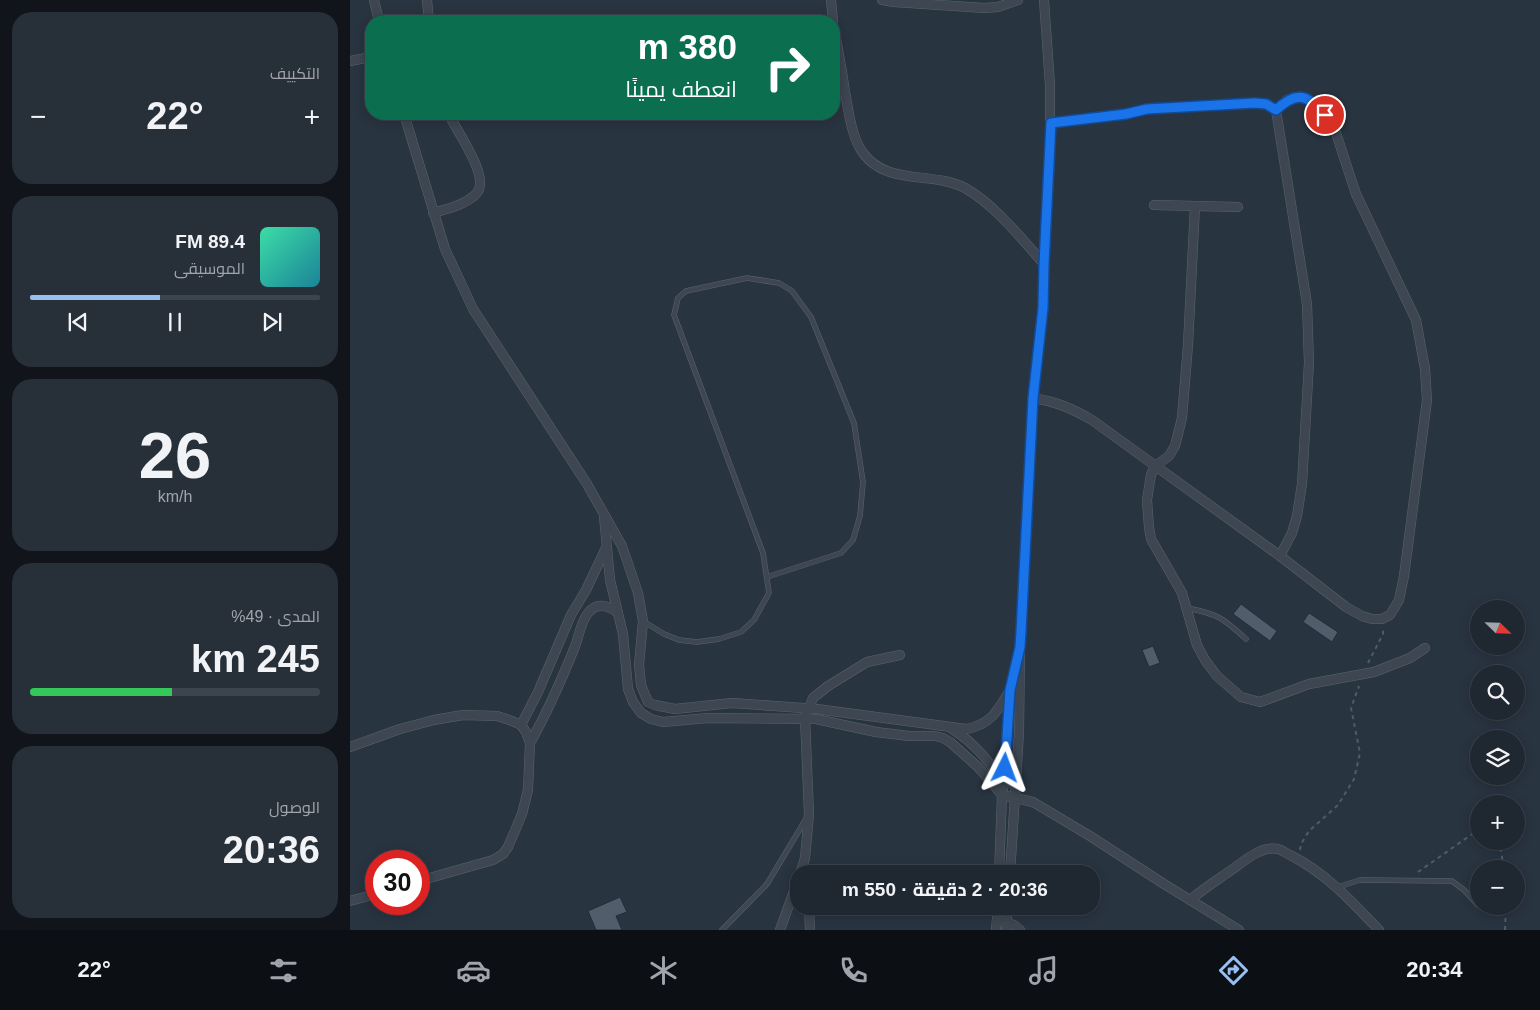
<!DOCTYPE html>
<html lang="ar">
<head>
<meta charset="utf-8">
<style>
	:root { --surface:#1f2731; --page:#272f39; --text:#f1f3f6; --muted:#a1a5ab; --line:#3c444d; --accent:#98bff1 }
	body { margin:0; font-family:Arial,Cairo,sans-serif; background:var(--page); color:var(--text); direction:rtl; height:100vh; display:flex; flex-direction:column; font-size:19px; white-space:nowrap }
	* { box-sizing:border-box; margin:0 }
	p { font-size:16px; color:var(--muted) }
	.icon { flex:none; width:28px; height:28px; fill:none; stroke:currentColor; stroke-width:2; stroke-linecap:round; stroke-linejoin:round }
	.map { position:relative; flex:1; overflow:hidden; direction:ltr }
	.side { display:flex; flex-direction:column; gap:12px; padding:12px; background:#11151b; width:350px }
	.side>* { flex:none }
	.top-card { position:absolute; left:15px; top:15px; width:475px; height:105px; border-radius:20px; box-shadow:0 2px 12px #0003,0 0 0 1px var(--line); direction:rtl; background:#0b6e4f; color:#fff; overflow:hidden }
	.needle { width:32px; rotate:113deg }
	.controls { position:absolute; left:1120px; top:600px; display:grid; gap:10px }
	.controls a { display:grid; place-items:center; width:55px; height:55px; border-radius:50%; background:var(--surface); box-shadow:0 2px 12px #0003,0 0 0 1px var(--line); font-size:25px }
	.speed { position:absolute; left:15px; top:850px; display:flex; gap:10px; font-size:25px; font-weight:700; text-align:center }
	.speed>* { display:grid; place-content:center; width:65px; height:65px; border-radius:50%; background:var(--surface); box-shadow:0 2px 12px #0003,0 0 0 1px var(--line); line-height:1 }
	.speed .limit { border:8px solid #d22; background:#fff; color:#111 }
	.pin { position:absolute; display:grid; place-items:center; width:42px; height:42px; color:#fff; margin:-21px; border:2px solid #fff; border-radius:50%; box-shadow:0 1px 5px #0007 }
	.me { position:absolute; width:55px; margin:-28px; rotate:3deg; stroke-linejoin:round; filter:drop-shadow(0 0 4px #0008) }
	.turn { display:flex; align-items:center; gap:18px; height:105px; padding:0 20px; font-size:22px }
	.turn .icon { width:65px; height:65px; stroke-width:2.5 }
	.turn b { display:block; font-size:35px; line-height:42px }
	.big { font-size:38px; font-weight:700; line-height:1.1 }
	.side .widget { flex:1; display:flex; flex-direction:column; justify-content:center; gap:8px; min-width:0; padding:0 18px; border-radius:20px; background:var(--page) }
	.side .dial { align-items:center; gap:0 }
	.dial b { font-size:65px; line-height:1 }
	.song { display:flex; align-items:center; gap:15px }
	.cover { width:60px; height:60px; border-radius:8px; background:linear-gradient(135deg,hsl(160 70% 55%),hsl(190 70% 35%)) }
	.played { height:5px; border-radius:2px; background:linear-gradient(90deg,var(--accent) 45%,var(--line) 45%) }
	.keys { display:flex; justify-content:space-around; direction:ltr }
	.heat { display:flex; justify-content:space-between; align-items:center; font-size:28px; direction:ltr }
	.charge { height:8px; border-radius:4px; background:linear-gradient(90deg,#34c759 49%,var(--line) 0) }
	.trip { position:absolute; left:440px; top:865px; width:310px; height:50px; border-radius:20px; background:var(--surface); box-shadow:0 2px 12px #0003,0 0 0 1px var(--line); font-weight:700; line-height:50px; text-align:center; direction:rtl }
	.tab-bar { display:flex; height:80px; justify-content:space-around; align-items:center; background:#0c1014; color:var(--muted) }
	.tab-bar .icon { width:35px; height:35px }
	.tab-bar .on { color:var(--accent) }
	.tab-bar b { font-size:22px; color:var(--text) }
	main { display:flex; flex:1; min-height:0 }
	.map>svg:first-child { display:block }
</style>
</head>
<body>
<main>
<div class="map">
<svg width="1190" height="930" viewBox="0 0 1190 930">
	<rect width="100%" height="100%" fill="#293441"/>
	<g fill="#525d6b" stroke="#232d38">
		<path d="M891,604L927,631L920,641L883,614Z"/>
		<path d="M959,613L988,632L982,642L953,622Z"/>
		<path d="M803,646L810,663L799,667L792,650Z"/>
		<path d="M270,897L277,912L266,916L272,930H246L238,911Z"/>
	</g>
	<g fill="none" stroke-linecap="round" stroke-linejoin="round">
		<defs>
			<g id="service">
				<path d="M837,608C868,614 873,618 896,639"/>
				<path d="M293,621L314,634L329,640L347,642L369,639L391,632L404,620L419,593L413,553L324,315L328,298L336,291L397,278L429,283L442,291L461,317L504,423L513,482L510,516L503,540L491,553L417,577"/>
				<path d="M988,887L1010,880L1102,881L1114,890L1128,905"/>
				<path d="M372,930L417,884L456,819"/>
			</g>
			<g id="minor">
				<path d="M24,0L29,21"/>
				<path d="M77,0L79,21"/>
				<path d="M481,0L483,21"/>
				<path d="M532,0L544,2L634,8L648,7L668,0"/>
				<path d="M484,28C488,49 492,70 495,92C499,112 501,136 513,153C537,186 583,171 615,188C644,204 672,239 694,264"/>
				<path d="M0,61L21,57"/>
				<path d="M926,110L957,304L959,363L952,484L947,516L942,533L930,556"/>
				<path d="M54,114L95,249L123,309L237,484L272,546L288,593L293,621L289,665L291,685L298,702L305,705L325,709L382,703L467,709L616,729C641,725 648,710 660,690"/>
				<path d="M701,123L776,114L797,109L905,103L916,104L926,110"/>
				<path d="M804,205L888,207"/>
				<path d="M845,206L838,345L832,418L825,446L819,456L805,466L801,475L797,500L799,527L801,539L832,593L847,645L855,660L867,676L891,697L910,702L959,684L1024,672L1060,658L1075,648"/>
				<path d="M83,213C97,209 115,205 126,194C142,178 106,131 99,114"/>
				<path d="M683,398C707,402 721,408 742,420L930,556L996,607L1012,616L1022,619H1032L1040,615L1049,600L1054,576L1077,400L1075,369L1066,320L1006,194L986,133L975,115L965,103L956,98L945,97L937,100L926,110"/>
				<path d="M254,516L260,580L273,634L278,689L283,702L291,713L301,719L313,722L358,718L466,719L526,732L559,736H585L593,738L600,742L628,767L652,795L683,802L740,836L814,884L889,930"/>
				<path d="M171,725L188,692L221,615L236,590L256,548"/>
				<path d="M602,729C625,743 639,762 655,784"/>
				<path d="M180,743C197,713 211,681 224,649C229,638 230,623 238,613C247,602 258,605 268,613"/>
				<path d="M0,747L50,729L84,720L113,715L147,716L162,721L171,725L176,732L180,743L178,790L172,814L158,847L153,854L143,860L69,881"/>
				<path d="M450,874L455,858L459,814L455,718L463,698L478,686L517,662L550,655"/>
				<path d="M649,874L652,795L654,783L660,690L665,667"/>
				<path d="M660,874L669,733L670,647L683,398L693,308L694,264L700,159V85L694,0"/>
				<path d="M840,900C852,890 864,882 877,873C891,864 910,845 928,849C932,850 937,854 942,856C977,874 1002,902 1029,930"/>
				<path d="M0,901L26,894"/>
				<path d="M459,906L460,930"/>
				<path d="M647,920L664,925L670,930"/>
				<path d="M430,930L449,877"/>
				<path d="M646,930L648,906"/>
				<path d="M656,930L658,906"/>
			</g>
		</defs>
		<use href="#service" stroke="#5b646e" stroke-width="5.5"/>
		<use href="#minor" stroke="#5b646e" stroke-width="10"/>
		<g stroke="#4b5f61" stroke-width="2" stroke-dasharray="4 4" stroke-linecap="butt">
			<path d="M1018,663L1033,634V629"/>
			<path d="M1146,841L1151,851L1154,869"/>
			<path d="M950,850L951,844L959,831L988,805L1004,779L1010,753L1001,708L1009,686"/>
			<path d="M1068,872L1125,832H1129"/>
			<path d="M1155,930L1156,906"/>
		</g>
		<use href="#service" stroke="#3d4651" stroke-width="4.5"/>
		<use href="#minor" stroke="#3d4651" stroke-width="9"/>
	</g>
	<g fill="none" stroke-linecap="round" stroke-linejoin="round">
		<defs>
			<path id="route" d="M655,768L660,690L670,647L671,632L683,398L693,308L694,264L701,123L776,114L797,109L905,103L916,104L926,110C948,90 957,95 975,115"/>
		</defs>
		<use href="#route" stroke="#114b97" stroke-width="12"/>
		<use href="#route" stroke="#1a73e8" stroke-width="9"/>
	</g>
</svg>
<div class="controls">
<a><svg class="needle" viewBox="-14 -14 28 28"><path d="M0-13l5 13h-10z" fill="#e53935"/><path d="M0 13l5-13h-10z" fill="#a1a5ab"/></svg></a>
<a><svg class="icon" aria-label="search" viewBox="0 0 24 24"><circle cx="10" cy="10" r="6"/><path d="M15 15l6 6"/></svg></a>
<a><svg class="icon" aria-label="layers" viewBox="0 0 24 24"><path d="M12 4l9 5-9 5-9-5zM3 14l9 5 9-5"/></svg></a>
<a>+</a>
<a>−</a>
</div>
<div class="speed"><div class="limit">30</div></div>
<div class="pin" style="left:975px;top:115px;background:#d93025"><svg class="icon" aria-label="arrive" viewBox="0 0 24 24"><path d="M6 21V4h12l-3 4 3 4H6"/></svg></div>
<svg class="me" style="left:655px;top:768px" viewBox="-20 -20 40 40"><path d="M0-17L14 15 0 8-14 15z" fill="#1a73e8" stroke="#fff" stroke-width="4"/></svg>
<div class="trip">20:36 · 2 دقيقة · 550 m</div>
<div class="top-card">
<div class="turn"><svg class="icon" aria-label="right" viewBox="0 0 24 24"><path d="M7 20v-9h11M14 6l5 5-5 5"/></svg><div><b>380 m</b>انعطف يمينًا</div></div>
</div>
</div>
<section class="side">
<div class="widget"><p>التكييف</p>
<div class="heat"><a>−</a><b class="big">22°</b><a>+</a></div>
</div>
<div class="widget">
<div class="song"><i class="cover"></i><div><b>89.4 FM</b><p>الموسيقى</p></div></div>
<div class="played"></div>
<div class="keys"><svg class="icon" aria-label="previous" viewBox="0 0 24 24"><path d="M18 5L8 12l10 7zM5 5v14"/></svg><svg class="icon" aria-label="pause" viewBox="0 0 24 24"><path d="M8 5v14M16 5v14"/></svg><svg class="icon" aria-label="next" viewBox="0 0 24 24"><path d="M6 5l10 7-10 7zM19 5v14"/></svg></div>
</div>
<div class="widget dial"><b>26</b><p>km/h</p></div>
<div class="widget"><p>المدى · 49%</p><b class="big">245 km</b><div class="charge"></div></div>
<div class="widget"><p>الوصول</p><b class="big">20:36</b></div>
</section>
</main>
<nav class="tab-bar">
<b>20:34</b>
<svg class="icon on" aria-label="directions" viewBox="0 0 24 24"><path d="M12 3l9 9-9 9-9-9zM9 14v-3h6M13 9l2 2-2 2"/></svg>
<svg class="icon" aria-label="music" viewBox="0 0 24 24"><path d="M9 18V5l10-2v13"/><circle cx="6" cy="18" r="3"/><circle cx="16" cy="16" r="3"/></svg>
<svg class="icon" aria-label="phone" viewBox="0 0 24 24"><path d="M5 4h4l2 5-3 2q2 4 5 5l2-3 5 2v4C11 20 4 13 5 4z"/></svg>
<svg class="icon" aria-label="climate" viewBox="0 0 24 24"><path d="M12 3v18M4 7l16 10M4 17L20 7"/></svg>
<svg class="icon" aria-label="car" viewBox="0 0 24 24"><path d="M5 17H2v-5l4-1 3-4h7l3 4 3 1v5h-3M9 17h6M6 11h13"/><circle cx="7" cy="17" r="2"/><circle cx="17" cy="17" r="2"/></svg>
<svg class="icon" aria-label="filters" viewBox="0 0 24 24"><path d="M4 7h16M4 17h16"/><circle cx="9" cy="7" r="2"/><circle cx="15" cy="17" r="2"/></svg>
<b>22°</b>
</nav>
</body>
</html>
